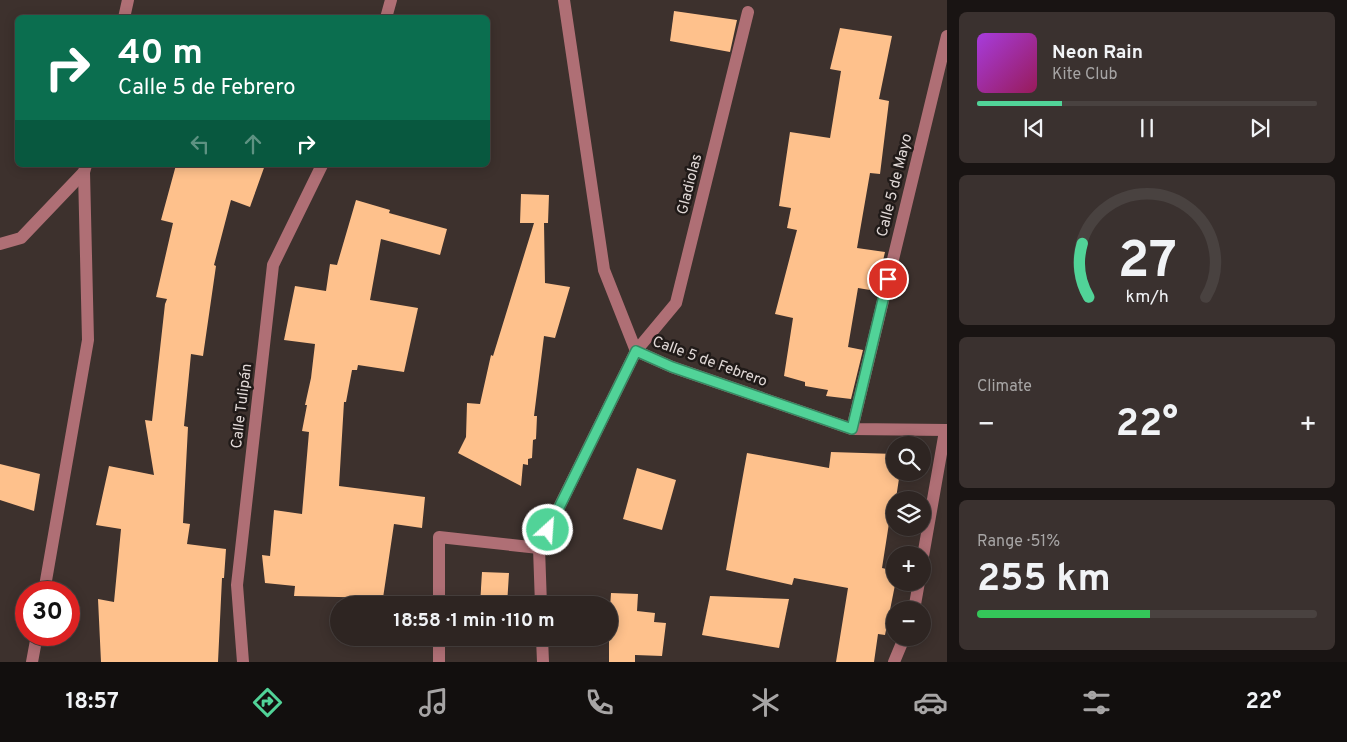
<!DOCTYPE html>
<html lang="en">
<head>
<meta charset="utf-8">
<style>
	:root { --surface:#2e2522; --page:#3a312f; --text:#f1f3f6; --muted:#a7a5a5; --line:#494240; --accent:#51d398 }
	body { margin:0; font-family:Overpass,sans-serif; background:var(--page); color:var(--text); height:100vh; display:flex; flex-direction:column; font-size:19px; white-space:nowrap }
	* { box-sizing:border-box; margin:0 }
	p { font-size:16px; color:var(--muted) }
	.icon { flex:none; width:28px; height:28px; fill:none; stroke:currentColor; stroke-width:2; stroke-linecap:round; stroke-linejoin:round }
	.map { position:relative; flex:1; overflow:hidden }
	.details { display:flex; flex-direction:column; gap:12px; padding:12px; background:#191413; width:400px }
	.details>* { flex:none }
	.banner { position:absolute; left:15px; top:15px; width:475px; height:152px; border-radius:8px; box-shadow:0 2px 12px #0003,0 0 0 1px var(--line); background:#0b6e4f; color:#fff; overflow:hidden }
	.controls { position:absolute; left:886px; top:436px; display:grid; gap:10px }
	.controls a { display:grid; place-items:center; width:45px; height:45px; border-radius:50%; background:var(--surface); box-shadow:0 2px 12px #0003,0 0 0 1px var(--line); font-size:25px }
	.speed { position:absolute; left:15px; top:581px; display:flex; gap:10px; font-size:25px; font-weight:700; text-align:center }
	.speed>* { display:grid; place-content:center; width:65px; height:65px; border-radius:50%; background:var(--surface); box-shadow:0 2px 12px #0003,0 0 0 1px var(--line); line-height:1 }
	.speed .limit { border:8px solid #d22; background:#fff; color:#111 }
	.pin { position:absolute; display:grid; place-items:center; width:42px; height:42px; color:#fff; margin:-21px; border:2px solid #fff; border-radius:50%; box-shadow:0 1px 5px #0007 }
	.me { position:absolute; width:55px; margin:-28px; rotate:26deg; stroke-linejoin:round; filter:drop-shadow(0 0 4px #0008) }
	.turn { display:flex; align-items:center; gap:18px; height:105px; padding:0 20px; font-size:22px }
	.turn .icon { width:65px; height:65px; stroke-width:2.5 }
	.turn b { display:block; font-size:35px; line-height:42px }
	.lanes { display:flex; align-items:center; height:48px; padding:0 20px; background:#0003; justify-content:center; gap:25px; direction:ltr }
	.lanes .off { opacity:.35 }
	.big { font-size:38px; font-weight:700; line-height:1.1 }
	.details .tile { flex:1; display:flex; flex-direction:column; justify-content:center; gap:8px; min-width:0; padding:0 18px; border-radius:8px; background:var(--page) }
	.details .dial { align-items:center; gap:0 }
	.dial svg { height:130px; overflow:visible; fill:none; stroke:var(--line); stroke-width:7; stroke-linecap:round; text-anchor:middle }
	.dial text { fill:var(--text); stroke:none }
	.song { display:flex; align-items:center; gap:15px }
	.cover { width:60px; height:60px; border-radius:8px; background:linear-gradient(135deg,hsl(280 70% 55%),hsl(330 70% 35%)) }
	.played { height:5px; border-radius:2px; background:linear-gradient(90deg,var(--accent) 25%,var(--line) 25%) }
	.keys { display:flex; justify-content:space-around; direction:ltr }
	.heat { display:flex; justify-content:space-between; align-items:center; font-size:28px; direction:ltr }
	.charge { height:8px; border-radius:4px; background:linear-gradient(90deg,#34c759 51%,var(--line) 0) }
	.trip { position:absolute; left:330px; top:596px; width:288px; height:50px; border-radius:25px; background:var(--surface); box-shadow:0 2px 12px #0003,0 0 0 1px var(--line); font-weight:700; line-height:50px; text-align:center }
	.menu { display:flex; height:80px; justify-content:space-around; align-items:center; background:#120f0e; color:var(--muted) }
	.menu .icon { width:35px; height:35px }
	.menu .on { color:var(--accent) }
	.menu b { font-size:22px; color:var(--text) }
	main { display:flex; flex:1; min-height:0 }
	.map>svg:first-child { display:block }
</style>
</head>
<body>
<main>
<div class="map">
<svg width="947" height="662" viewBox="0 0 947 662">
	<rect width="100%" height="100%" fill="#3d312d"/>
	<g fill="#fec18c">
		<path d="M674,11L737,20L730,52L670,41Z"/>
		<path d="M840,28L892,36L879,99L889,101L880,174L870,173L857,248L885,252L876,291L858,288L848,347L863,350L851,399L826,396L828,390L805,386V382L784,376L793,318L775,314L797,230L787,228L791,208L779,206L790,132L830,138L841,71L830,69Z"/>
		<path d="M176,165H265L250,207L231,200L214,265L216,266L203,356L191,354L184,426L188,427L183,523L190,524L187,544L226,549L224,578H222L218,662H101L98,599L114,602L121,529L96,525L109,466L154,475L145,420L152,421L165,304L167,299L156,297L173,223L161,220Z"/>
		<path d="M521,194L549,195L548,223H544L545,283L570,287L555,338L544,336L534,416H537L536,439L533,440L532,458L528,459V465L523,464L521,486L458,453L466,437L467,403L480,404L491,355L493,356L534,223H520Z"/>
		<path d="M356,200L390,210L389,213L447,229L440,255L381,239L370,300L418,308L404,372L358,365L357,370H352L346,402H344L339,486L425,497L422,528L394,524L383,598L294,596L295,586L265,583L262,555L270,556L274,510L302,514L309,432L302,431L307,405H305L311,378L315,344L284,340L295,286L326,291L330,264L337,265Z"/>
		<path d="M831,452L895,454V472H900L895,505L892,504L882,568L895,571V585L885,635L878,634L874,662H836L848,588L794,578L792,585L726,570L747,453L829,468Z"/>
		<path d="M0,464L40,474L34,511L0,500Z"/>
		<path d="M637,468L676,480L662,530L623,519Z"/>
		<path d="M482,572L509,573L507,605H480Z"/>
		<path d="M611,593L638,594L637,611L655,613L654,622L666,623L662,656L635,655V662H609V608H610Z"/>
		<path d="M710,596L789,599L779,648L702,635Z"/>
	</g>
	<g fill="none" stroke-linecap="round" stroke-linejoin="round">
		<g stroke="#af6f75" stroke-width="12">
			<path d="M564,0L604,270L636,351L672,367L852,429L947,430"/>
			<path d="M124,18L128,0"/>
			<path d="M386,18L391,0"/>
			<path d="M0,244L21,238L84,172"/>
			<path d="M852,429L947,36"/>
			<path d="M922,562L945,431"/>
			<path d="M44,592L88,340L84,172L86,165"/>
			<path d="M439,605V537L539,548"/>
			<path d="M541,605L539,548L636,351L676,303L748,12"/>
			<path d="M914,610L919,582"/>
			<path d="M542,638L543,662"/>
			<path d="M32,662L37,635"/>
			<path d="M243,662L237,585L273,265L322,165"/>
			<path d="M439,662V638"/>
			<path d="M894,662L904,638"/>
		</g>
	</g>
	<g fill="none" stroke-linecap="round" stroke-linejoin="round">
		<defs>
			<path id="route" d="M548,530L636,351L672,367L852,429L888,279"/>
		</defs>
		<use href="#route" stroke="#358963" stroke-width="12"/>
		<use href="#route" stroke="#51d398" stroke-width="9"/>
	</g>
	<g text-anchor="middle" stroke-width="5" stroke-linejoin="round" paint-order="stroke">
		<g font-size="15" fill="#e1d9d7" stroke="#201a18">
			<text transform="translate(689 184) rotate(-76)" y="5">Gladiolas</text>
			<text transform="translate(894 185) rotate(-76)" y="5">Calle 5 de Mayo</text>
			<text transform="translate(710 361) rotate(20)" y="5">Calle 5 de Febrero</text>
			<text transform="translate(241 406) rotate(-83)" y="5">Calle Tulipán</text>
		</g>
	</g>
</svg>
<div class="controls">
<a><svg class="icon" aria-label="search" viewBox="0 0 24 24"><circle cx="10" cy="10" r="6"/><path d="M15 15l6 6"/></svg></a>
<a><svg class="icon" aria-label="layers" viewBox="0 0 24 24"><path d="M12 4l9 5-9 5-9-5zM3 14l9 5 9-5"/></svg></a>
<a>+</a>
<a>−</a>
</div>
<div class="speed"><div class="limit">30</div></div>
<div class="pin" style="left:888px;top:279px;background:#d93025"><svg class="icon" aria-label="arrive" viewBox="0 0 24 24"><path d="M6 21V4h12l-3 4 3 4H6"/></svg></div>
<svg class="me" style="left:548px;top:530px" viewBox="-20 -20 40 40"><circle r="17" fill="#51d398" stroke="#fff" stroke-width="3"/><path d="M0-11L8 9 0 5-8 9z" fill="#fff"/></svg>
<div class="trip">18:58 · 1 min · 110 m</div>
<div class="banner">
<div class="turn"><svg class="icon" aria-label="right" viewBox="0 0 24 24"><path d="M7 20v-9h11M14 6l5 5-5 5"/></svg><div><b>40 m</b>Calle 5 de Febrero</div></div>
<div class="lanes"><svg class="icon off" aria-label="left" viewBox="0 0 24 24"><path d="M17 20v-9H6M10 6l-5 5 5 5"/></svg><svg class="icon off" aria-label="ahead" viewBox="0 0 24 24"><path d="M12 20V5M6 11l6-6 6 6"/></svg><svg class="icon" aria-label="right" viewBox="0 0 24 24"><path d="M7 20v-9h11M14 6l5 5-5 5"/></svg></div>
</div>
</div>
<section class="details">
<div class="tile">
<div class="song"><i class="cover"></i><div><b>Neon Rain</b><p>Kite Club</p></div></div>
<div class="played"></div>
<div class="keys"><svg class="icon" aria-label="previous" viewBox="0 0 24 24"><path d="M18 5L8 12l10 7zM5 5v14"/></svg><svg class="icon" aria-label="pause" viewBox="0 0 24 24"><path d="M8 5v14M16 5v14"/></svg><svg class="icon" aria-label="next" viewBox="0 0 24 24"><path d="M6 5l10 7-10 7zM19 5v14"/></svg></div>
</div>
<div class="tile dial"><svg viewBox="0 0 100 80">
<path d="M14 69A42 42 0 1 1 86 69"/>
<path d="M14 69A42 42 0 0 1 10 36" stroke="#51d398"/>
<text x="50" y="56" font-size="32" font-weight="700">27</text>
<text x="50" y="72" font-size="11">km/h</text>
</svg></div>
<div class="tile"><p>Climate</p>
<div class="heat"><a>−</a><b class="big">22°</b><a>+</a></div>
</div>
<div class="tile"><p>Range · 51%</p><b class="big">255 km</b><div class="charge"></div></div>
</section>
</main>
<nav class="menu">
<b>18:57</b>
<svg class="icon on" aria-label="directions" viewBox="0 0 24 24"><path d="M12 3l9 9-9 9-9-9zM9 14v-3h6M13 9l2 2-2 2"/></svg>
<svg class="icon" aria-label="music" viewBox="0 0 24 24"><path d="M9 18V5l10-2v13"/><circle cx="6" cy="18" r="3"/><circle cx="16" cy="16" r="3"/></svg>
<svg class="icon" aria-label="phone" viewBox="0 0 24 24"><path d="M5 4h4l2 5-3 2q2 4 5 5l2-3 5 2v4C11 20 4 13 5 4z"/></svg>
<svg class="icon" aria-label="climate" viewBox="0 0 24 24"><path d="M12 3v18M4 7l16 10M4 17L20 7"/></svg>
<svg class="icon" aria-label="car" viewBox="0 0 24 24"><path d="M5 17H2v-5l4-1 3-4h7l3 4 3 1v5h-3M9 17h6M6 11h13"/><circle cx="7" cy="17" r="2"/><circle cx="17" cy="17" r="2"/></svg>
<svg class="icon" aria-label="filters" viewBox="0 0 24 24"><path d="M4 7h16M4 17h16"/><circle cx="9" cy="7" r="2"/><circle cx="15" cy="17" r="2"/></svg>
<b>22°</b>
</nav>
</body>
</html>
